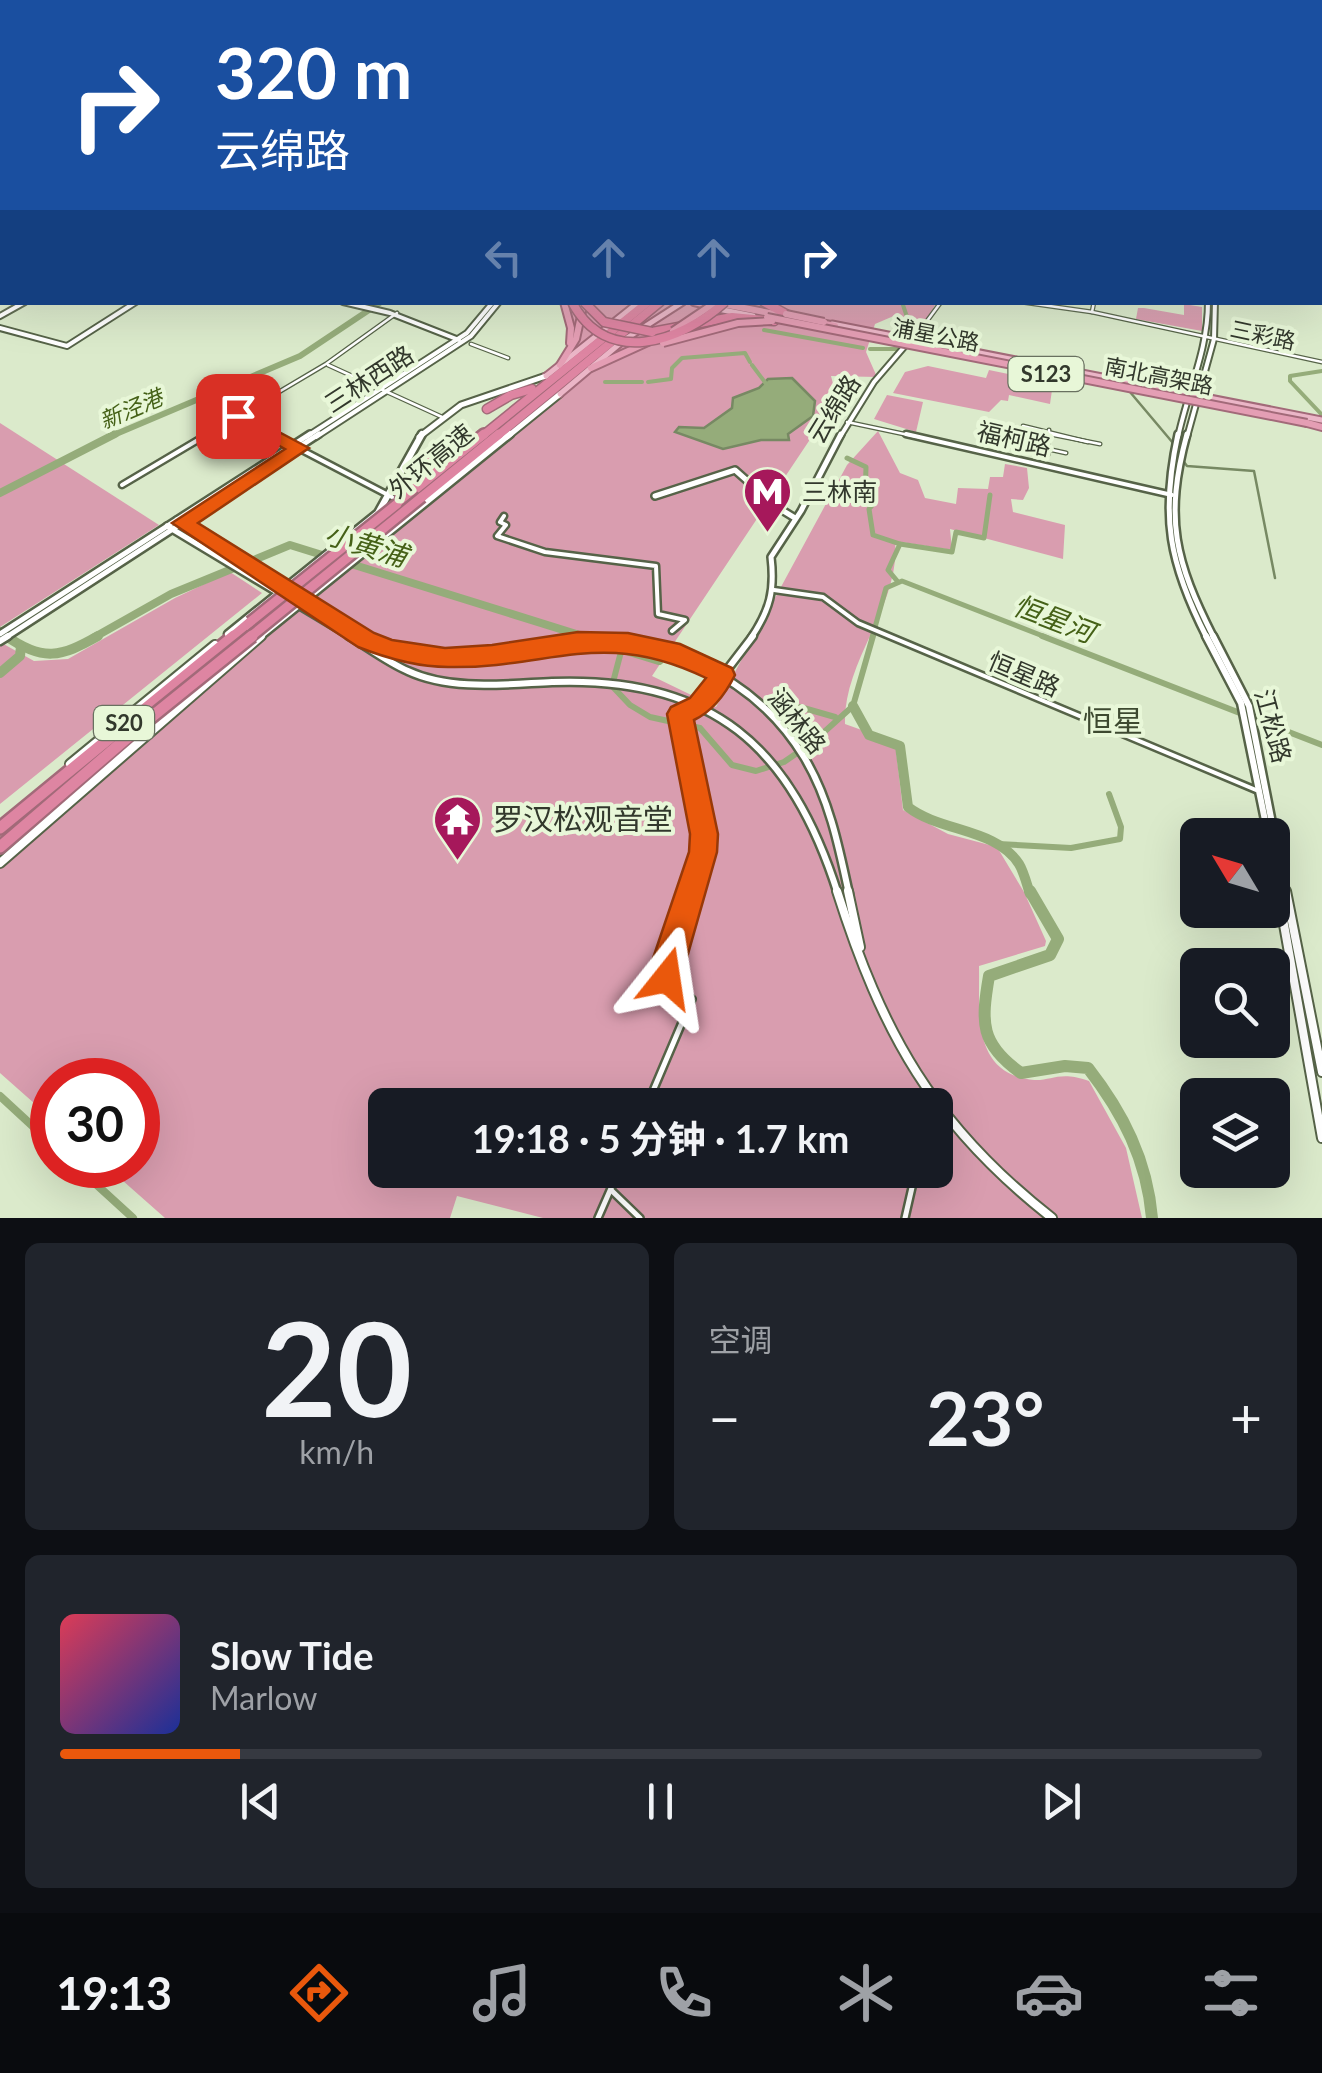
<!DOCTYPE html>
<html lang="zh">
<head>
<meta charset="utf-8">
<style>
	:root { --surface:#171b24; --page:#20242c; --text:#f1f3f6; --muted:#9ea1a6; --line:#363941; --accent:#ea580c }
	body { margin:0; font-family:Lato,"Noto Sans SC",sans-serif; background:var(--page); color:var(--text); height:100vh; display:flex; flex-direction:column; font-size:38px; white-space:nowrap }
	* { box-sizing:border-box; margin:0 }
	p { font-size:32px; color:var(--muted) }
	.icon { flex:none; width:55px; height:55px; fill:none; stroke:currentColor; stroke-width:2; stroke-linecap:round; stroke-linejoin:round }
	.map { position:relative; height:1218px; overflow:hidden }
	.sheet { display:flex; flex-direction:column; gap:25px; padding:25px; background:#0d0f14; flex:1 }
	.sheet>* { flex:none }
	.hud { position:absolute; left:0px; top:0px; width:1322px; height:305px; box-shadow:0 10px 40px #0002; background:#1a4fa0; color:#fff; overflow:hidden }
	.needle { width:65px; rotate:308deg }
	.controls { position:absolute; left:1180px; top:818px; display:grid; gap:20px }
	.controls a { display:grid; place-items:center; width:110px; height:110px; border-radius:15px; background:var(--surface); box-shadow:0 10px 40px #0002; font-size:50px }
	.speed { position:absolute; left:30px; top:1058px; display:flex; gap:20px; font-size:50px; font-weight:700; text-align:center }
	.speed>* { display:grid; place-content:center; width:130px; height:130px; border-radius:50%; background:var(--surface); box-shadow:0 10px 40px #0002; line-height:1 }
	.speed .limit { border:15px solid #d22; background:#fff; color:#111 }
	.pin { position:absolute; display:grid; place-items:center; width:85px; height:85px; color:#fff; margin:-42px; border-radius:20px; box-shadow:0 5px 15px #0006 }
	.me { position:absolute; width:110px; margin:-55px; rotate:15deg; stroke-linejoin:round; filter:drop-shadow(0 0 8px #0008) }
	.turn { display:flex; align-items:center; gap:35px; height:210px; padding:0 50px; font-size:45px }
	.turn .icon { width:130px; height:130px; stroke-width:2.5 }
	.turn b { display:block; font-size:70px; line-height:85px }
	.lanes { display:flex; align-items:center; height:95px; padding:0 50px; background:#0003; justify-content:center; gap:50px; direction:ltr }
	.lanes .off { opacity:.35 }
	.big { font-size:75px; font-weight:700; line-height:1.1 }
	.sheet .tile { flex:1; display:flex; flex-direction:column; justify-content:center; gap:15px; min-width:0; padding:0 35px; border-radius:15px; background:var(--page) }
	.sheet .dial { align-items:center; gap:0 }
	.dial b { font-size:130px; line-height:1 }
	.song { display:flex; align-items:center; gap:30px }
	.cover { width:120px; height:120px; border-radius:15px; background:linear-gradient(135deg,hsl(350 70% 55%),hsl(230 70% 35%)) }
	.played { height:10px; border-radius:5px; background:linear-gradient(90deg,var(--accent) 15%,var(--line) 15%) }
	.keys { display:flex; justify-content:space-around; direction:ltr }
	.heat { display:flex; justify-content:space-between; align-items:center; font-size:55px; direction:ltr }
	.sheet .tiles { flex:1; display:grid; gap:25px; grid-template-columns:1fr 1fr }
	.tile:last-child { grid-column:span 2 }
	.trip { position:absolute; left:368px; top:1088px; width:585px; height:100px; border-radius:15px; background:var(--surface); box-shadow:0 10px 40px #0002; font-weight:700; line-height:100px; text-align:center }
	.tabs { display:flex; height:160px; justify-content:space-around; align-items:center; background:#090b0e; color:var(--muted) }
	.tabs .icon { width:70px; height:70px }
	.tabs .on { color:var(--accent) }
	.tabs b { font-size:45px; color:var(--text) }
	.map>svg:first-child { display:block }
</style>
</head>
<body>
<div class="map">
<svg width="1322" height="1218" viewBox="0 0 1322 1218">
	<rect width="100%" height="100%" fill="#dbeacb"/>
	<g fill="#d99daf" fill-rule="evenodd">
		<path d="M570,303H936L925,324L896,315L875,324L866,352L877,377L831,376L837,399L652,676L716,707L847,465L878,431L900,473L918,480L925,498L956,504L958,488L988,489L990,477H1003L1005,464L1027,468L1029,488L1023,500L1011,499L1013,512L1065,525L1063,559L950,529L952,550L895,541C901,605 843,660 845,724L895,742L903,810L948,834L997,847L1024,892L1046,941L1045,946L979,966C980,1009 971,1069 1027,1079C1050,1084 1056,1069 1089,1081L1126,1148L1142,1218H543L457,1196L450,1218H165L105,1165H138V1080H52V1119L0,1073V868L328,583L518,432L577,346ZM385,1105H935V1170H385Z"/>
		<path d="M1184,304L1202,307V331L1136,319L1138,308H1144L1184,315Z"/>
		<path d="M928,366L986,378L989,370L1053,383L1050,404L1009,395L1008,401L1001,400L989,412L893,393L905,372Z"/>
		<path d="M887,395L923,402L916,432L874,419Z"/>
		<path d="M0,423L159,525L0,627Z"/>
		<path d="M230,572L262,593L0,804V642L34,661L68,659L175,598Z"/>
	</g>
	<path fill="#95ac7a" stroke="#778963" stroke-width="2.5" d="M792,378L815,401L813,416L788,434L789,440H761L723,449L675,432L679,427L704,428L732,408L733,398L759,388L768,379Z"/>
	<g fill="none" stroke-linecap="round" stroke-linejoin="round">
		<g stroke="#778963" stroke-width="2.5">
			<path d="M1130,392L1173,443"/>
			<path d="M1184,462L1187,466L1254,471L1275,578"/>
		</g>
		<g stroke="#95ac7a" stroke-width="4">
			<path d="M902,302L913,335"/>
			<path d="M764,330L863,348"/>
			<path d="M870,349H897"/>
			<path d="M752,365L767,385"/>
			<path d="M1322,371L1290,376V381L1322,415"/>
			<path d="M605,382H642"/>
			<path d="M648,382L671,379L672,368L682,358L745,353L750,362"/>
		</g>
		<g stroke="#95ac7a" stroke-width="5">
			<path d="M847,458L866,467L865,498L874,503L869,509L873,535L900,544L888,570L898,582"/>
			<path d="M900,544L952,552L956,532L984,538L990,495"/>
			<path d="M872,638L886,588L902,581L1048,638"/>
		</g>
		<g stroke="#95ac7a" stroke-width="6">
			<path d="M1042,636L1322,745"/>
			<path d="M622,648L612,686L630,705L650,717L700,728L732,765L756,771L784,762L813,742L853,706L873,636"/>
			<path d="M800,707L835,717"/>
			<path d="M998,844L1071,848L1120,839L1121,827L1109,794"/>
		</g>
		<g stroke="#95ac7a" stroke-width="8">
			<path d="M0,1096L52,1144"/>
			<path d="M75,1165L133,1218"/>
		</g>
		<path stroke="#95ac7a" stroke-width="6" d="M109,437L300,356L381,302"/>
		<g stroke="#95ac7a" stroke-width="8">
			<path d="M0,493L115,434"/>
			<path d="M0,631L10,638"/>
			<path d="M93,638L171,594L290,545L589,638"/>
		</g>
		<g stroke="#95ac7a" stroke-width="10">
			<path d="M6,636C43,662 61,657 98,636"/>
			<path d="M581,636L659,660"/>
			<path d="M0,673L20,656L21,646"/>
			<path d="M853,706L869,735L900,746L908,807C940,832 996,828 1019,864C1024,872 1027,885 1030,894"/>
		</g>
		<path stroke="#95ac7a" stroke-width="12" d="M1030,891L1058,939L1050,955L989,976C981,1023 980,1044 1021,1073L1065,1066L1088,1068C1123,1113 1147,1160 1152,1218"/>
		<defs>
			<g id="pedestrian">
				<path d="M988,422L1100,444"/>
				<path d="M1023,426L1088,442"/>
				<path d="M1034,446L1066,453"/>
				<path d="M1048,455L1049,430"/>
			</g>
			<g id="minor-far2">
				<path d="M1021,302L1092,312L1322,362"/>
				<path d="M1092,312L1094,302"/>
				<path d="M913,340L941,302"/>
				<path d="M471,344L508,358"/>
				<path d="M328,365L442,417"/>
				<path d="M238,416L278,437"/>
				<path d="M847,422L918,437"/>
				<path d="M203,437L326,364L397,313"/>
			</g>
			<g id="minor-far1">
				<path d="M273,434L292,444"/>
				<path d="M906,434L1172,495"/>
				<path d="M300,449L392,497"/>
				<path d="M122,485L208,434"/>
				<path d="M504,516L500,522L506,525L497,536L545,552L656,566L658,614L685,620L672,631"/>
				<path d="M774,590L823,597L858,623L1256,790"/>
				<path d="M689,894L703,852L704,834L680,715L694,708"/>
			</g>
			<g id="minor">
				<path d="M647,1105L692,999L667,978L666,967L690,891"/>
				<path d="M611,1190L640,1218"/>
				<path d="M598,1218L619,1170"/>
				<path d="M905,1218L916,1170"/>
			</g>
			<g id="tertiary-far3">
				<path d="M343,302L390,313L459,340"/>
				<path d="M0,316L25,302"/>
				<path d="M0,328L67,346L136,302"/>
				<path d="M306,437L467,333L493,302"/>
				<path d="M316,437L471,336L499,302"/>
				<path d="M840,437L874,382L905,346"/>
				<path d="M1178,437C1188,390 1208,350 1208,302"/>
				<path d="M1187,437L1214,339L1215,302"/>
			</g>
			<g id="tertiary-far2">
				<path d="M1178,434C1160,516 1169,564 1207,638"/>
				<path d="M1187,434C1164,519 1175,561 1214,638"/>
				<path d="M655,496L735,470L777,507L795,518"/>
				<path d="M177,520L365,638"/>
				<path d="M167,526L353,638"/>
				<path d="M0,634L310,434"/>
				<path d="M5,638L319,434"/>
				<path d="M751,638C770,610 775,590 771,557L801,511L841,434"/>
			</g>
			<g id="tertiary-far1">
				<path d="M349,636C368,647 387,662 408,671C451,691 506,684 552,682C712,676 791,746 838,894"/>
				<path d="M360,636C426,669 493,650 562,643C657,633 753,673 804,757C829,798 839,847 849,894"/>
				<path d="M1206,636L1241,703L1268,835"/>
				<path d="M1213,636L1249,706L1286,894"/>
				<path d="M0,641L8,636"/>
				<path d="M700,705L753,636"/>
				<path d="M1272,859L1278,894"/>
			</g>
			<g id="tertiary">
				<path d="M837,891C882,1033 933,1125 1052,1218"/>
				<path d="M848,891L860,947"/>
				<path d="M1278,891L1322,1138"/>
				<path d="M1286,891L1322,1072"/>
			</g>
			<g id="secondary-far2">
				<path d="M419,437L461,405L546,376"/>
				<path d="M507,437L560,394"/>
			</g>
			<g id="secondary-far1">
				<path d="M228,634L378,513L422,434"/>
				<path d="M258,638L510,434"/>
			</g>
			<g id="secondary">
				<path d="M70,764L215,645"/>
				<path d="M0,863L261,636"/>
			</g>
			<g id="primary">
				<path d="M713,308L753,316"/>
				<path d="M832,324L1322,420"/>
				<path d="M546,376L639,302"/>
				<path d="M560,394L624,340L683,302"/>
			</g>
			<g id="trunk">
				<path d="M564,302L571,328L570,343"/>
				<path d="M694,302L716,307"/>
				<path d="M718,303L791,317"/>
				<path d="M816,322L835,326"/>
				<path d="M560,365L576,339L584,302"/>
				<path d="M591,368L648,342"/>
				<path d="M1307,423L1322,427"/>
			</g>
			<g id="motorway-far2">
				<path d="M764,302L786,314"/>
				<path d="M652,332L732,317L774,321"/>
				<path d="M487,409L511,395L532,389"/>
				<path d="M481,437L648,302"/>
				<path d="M496,437L660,302"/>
			</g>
			<g id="motorway-far1">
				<path d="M422,497L499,434"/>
				<path d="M400,499L434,451"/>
				<path d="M397,504L484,434"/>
				<path d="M231,638L250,622"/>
			</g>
			<g id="motorway">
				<path d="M0,828L234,636"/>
				<path d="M0,847L149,719"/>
			</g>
		</defs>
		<use href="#pedestrian" stroke="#566348" stroke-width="5"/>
		<use href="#minor-far2" stroke="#566348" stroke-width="5"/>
		<use href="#minor-far1" stroke="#566348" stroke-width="9"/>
		<use href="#minor" stroke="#566348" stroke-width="10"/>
		<use href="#tertiary-far3" stroke="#566348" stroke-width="8"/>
		<use href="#tertiary-far2" stroke="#566348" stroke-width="10"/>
		<use href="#tertiary-far1" stroke="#566348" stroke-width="11"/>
		<use href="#tertiary" stroke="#566348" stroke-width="12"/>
		<use href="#secondary-far2" stroke="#566348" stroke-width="9"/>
		<use href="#secondary-far1" stroke="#566348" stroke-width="11"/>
		<use href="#secondary" stroke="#566348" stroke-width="12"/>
		<use href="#primary" stroke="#a26a79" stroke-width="9"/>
		<use href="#trunk" stroke="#a26a79" stroke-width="10"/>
		<use href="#motorway-far2" stroke="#a26a79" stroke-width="11"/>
		<use href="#motorway-far1" stroke="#a26a79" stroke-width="14"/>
		<use href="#motorway" stroke="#a26a79" stroke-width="16"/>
		<use href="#pedestrian" stroke="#fff" stroke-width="2.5"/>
		<use href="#minor-far2" stroke="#fff" stroke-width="2.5"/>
		<use href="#minor-far1" stroke="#fff" stroke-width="4"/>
		<use href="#minor" stroke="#fff" stroke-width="5"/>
		<use href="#tertiary-far3" stroke="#fff" stroke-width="4"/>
		<use href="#tertiary-far2" stroke="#fff" stroke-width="5"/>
		<use href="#tertiary-far1" stroke="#fff" stroke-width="6"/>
		<use href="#tertiary" stroke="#fff" stroke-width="8"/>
		<use href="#secondary-far2" stroke="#fff" stroke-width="5"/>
		<use href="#secondary-far1" stroke="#fff" stroke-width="6"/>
		<use href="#secondary" stroke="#fff" stroke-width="8"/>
		<use href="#primary" stroke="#ebb6c7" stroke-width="5"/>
		<use href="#trunk" stroke="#e49eb4" stroke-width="6"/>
		<use href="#motorway-far2" stroke="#de85a2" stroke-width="8"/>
		<use href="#motorway-far1" stroke="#de85a2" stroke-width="9"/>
		<use href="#motorway" stroke="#de85a2" stroke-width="11"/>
		<defs>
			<g id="trunk-bridge">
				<path d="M786,314L824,322"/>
				<path d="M767,317L1307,423"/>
				<path d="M673,331L716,302"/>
				<path d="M663,343L738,323L772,321"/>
			</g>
			<g id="motorway-bridge-far2">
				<path d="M572,302C606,367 680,343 725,302"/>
				<path d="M584,302L604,322L652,332"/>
			</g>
			<g id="motorway-bridge-far1">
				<path d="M250,622L397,504"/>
				<path d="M249,638L422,497"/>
			</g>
			<path id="motorway-bridge" d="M149,719L252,636"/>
		</defs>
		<use href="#trunk-bridge" stroke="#a26a79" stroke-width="10" stroke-linecap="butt"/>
		<use href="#motorway-bridge-far2" stroke="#a26a79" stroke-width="11" stroke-linecap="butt"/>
		<use href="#motorway-bridge-far1" stroke="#a26a79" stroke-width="14" stroke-linecap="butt"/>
		<use href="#motorway-bridge" stroke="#a26a79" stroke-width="16" stroke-linecap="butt"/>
		<use href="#trunk-bridge" stroke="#e49eb4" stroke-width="6"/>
		<use href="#motorway-bridge-far2" stroke="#de85a2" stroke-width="8"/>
		<use href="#motorway-bridge-far1" stroke="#de85a2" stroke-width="9"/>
		<use href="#motorway-bridge" stroke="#de85a2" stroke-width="11"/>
	</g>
	<linearGradient id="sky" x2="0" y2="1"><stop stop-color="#87b1bc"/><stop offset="0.47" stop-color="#eff6e8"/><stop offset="1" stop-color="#eff6e8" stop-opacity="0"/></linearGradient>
	<rect width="1322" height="323" fill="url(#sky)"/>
	<path fill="#ea580c" stroke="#983908" stroke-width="2.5" d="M238,410L309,448L198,523L374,633L392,640L445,648L492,645L578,632L628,633L680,644L732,668L735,675C726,693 713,711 694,720L718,834L717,852L678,989L667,994L655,989L650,967L689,852L690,834L667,714L671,707L690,698L706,678C601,627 551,669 448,667C417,667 386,658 358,647L172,523L285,449L232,420L230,416Z"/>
	<defs>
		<symbol id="metro-pin" viewBox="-11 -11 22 30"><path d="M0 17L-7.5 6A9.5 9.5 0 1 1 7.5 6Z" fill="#a6185b" stroke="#e8f7d8"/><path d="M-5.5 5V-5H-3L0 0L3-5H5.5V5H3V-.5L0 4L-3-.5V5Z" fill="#fff"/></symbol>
		<symbol id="temple-pin" viewBox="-11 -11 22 30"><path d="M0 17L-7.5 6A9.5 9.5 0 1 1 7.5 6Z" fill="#a6185b" stroke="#e8f7d8"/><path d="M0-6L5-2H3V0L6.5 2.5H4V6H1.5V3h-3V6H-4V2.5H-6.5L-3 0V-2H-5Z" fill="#fff"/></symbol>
	</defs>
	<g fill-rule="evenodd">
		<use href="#metro-pin" x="740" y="464" width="55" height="75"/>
		<use href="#temple-pin" x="430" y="792" width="55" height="75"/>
	</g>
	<g text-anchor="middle" stroke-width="8" stroke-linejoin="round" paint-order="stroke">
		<g font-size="22" fill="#32382c" stroke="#e8f7d8">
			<text transform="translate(936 335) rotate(11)" y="8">浦星公路</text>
			<text transform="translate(1263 335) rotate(12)" y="8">三彩路</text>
			<text transform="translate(1159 376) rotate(11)" y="8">南北高架路</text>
		</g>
		<g fill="#e8f7d8" stroke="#697160" stroke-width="2.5">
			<rect x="1008.5" y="357" width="75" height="34" rx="8"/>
			<rect x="94" y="706" width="60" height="34" rx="8"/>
		</g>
		<g font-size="22" font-weight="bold" fill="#32382c">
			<text x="1046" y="382">S123</text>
			<text x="124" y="731">S20</text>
		</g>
		<g font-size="22" font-style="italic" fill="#456117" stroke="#e8f7d8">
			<text transform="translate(131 409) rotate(-23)" y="8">新泾港</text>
		</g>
		<g font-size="25" fill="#32382c" stroke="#e8f7d8">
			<text transform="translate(369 379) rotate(-33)" y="9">三林西路</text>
			<text transform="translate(834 409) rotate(-58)" y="9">云绵路</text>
			<text transform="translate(1014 439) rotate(13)" y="9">福柯路</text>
			<text transform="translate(431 461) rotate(-39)" y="9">外环高速</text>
			<text transform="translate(1024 674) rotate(23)" y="9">恒星路</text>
			<text transform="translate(797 721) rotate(51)" y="9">涵林路</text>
			<text transform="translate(1273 726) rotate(75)" y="9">江松路</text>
		</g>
		<g font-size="25" fill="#32382c" stroke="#e8f7d8" text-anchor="start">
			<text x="802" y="501">三林南</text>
		</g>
		<g font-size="28" font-style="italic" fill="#456117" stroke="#e8f7d8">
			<text transform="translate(366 545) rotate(17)" y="10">小黄浦</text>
			<text transform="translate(1054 619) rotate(21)" y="10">恒星河</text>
		</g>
		<g font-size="30" fill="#3d4930" stroke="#e8f7d8">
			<text x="1113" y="732">恒星</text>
		</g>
		<g font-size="30" fill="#32382c" stroke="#e8f7d8" text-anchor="start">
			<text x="493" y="830">罗汉松观音堂</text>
		</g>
	</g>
</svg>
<div class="controls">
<a><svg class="needle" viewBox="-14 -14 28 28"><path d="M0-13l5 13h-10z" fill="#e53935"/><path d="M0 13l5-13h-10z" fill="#9ea1a6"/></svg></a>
<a><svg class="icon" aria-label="search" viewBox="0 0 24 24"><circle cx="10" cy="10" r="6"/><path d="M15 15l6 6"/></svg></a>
<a><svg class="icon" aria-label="layers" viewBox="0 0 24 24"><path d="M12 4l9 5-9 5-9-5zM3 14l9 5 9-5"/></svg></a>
</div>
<div class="speed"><div class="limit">30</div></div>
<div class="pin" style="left:238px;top:416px;background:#d93025"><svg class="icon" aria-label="arrive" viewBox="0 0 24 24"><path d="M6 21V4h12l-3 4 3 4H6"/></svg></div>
<svg class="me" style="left:667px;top:978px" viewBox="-20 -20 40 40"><path d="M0-17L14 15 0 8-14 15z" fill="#ea580c" stroke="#fff" stroke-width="4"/></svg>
<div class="trip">19:18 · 5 分钟 · 1.7 km</div>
<div class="hud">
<div class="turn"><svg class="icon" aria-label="right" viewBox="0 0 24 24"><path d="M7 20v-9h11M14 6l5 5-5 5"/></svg><div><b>320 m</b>云绵路</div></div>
<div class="lanes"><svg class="icon off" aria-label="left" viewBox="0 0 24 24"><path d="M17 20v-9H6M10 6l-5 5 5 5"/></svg><svg class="icon off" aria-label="ahead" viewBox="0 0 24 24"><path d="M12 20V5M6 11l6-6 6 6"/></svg><svg class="icon off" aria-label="ahead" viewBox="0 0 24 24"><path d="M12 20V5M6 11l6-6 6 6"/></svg><svg class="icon" aria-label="right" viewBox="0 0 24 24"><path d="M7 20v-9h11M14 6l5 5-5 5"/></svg></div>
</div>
</div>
<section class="sheet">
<div class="tiles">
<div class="tile dial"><b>20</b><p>km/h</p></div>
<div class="tile"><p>空调</p>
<div class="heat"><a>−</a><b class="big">23°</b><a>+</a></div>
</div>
<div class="tile">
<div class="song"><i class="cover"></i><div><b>Slow Tide</b><p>Marlow</p></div></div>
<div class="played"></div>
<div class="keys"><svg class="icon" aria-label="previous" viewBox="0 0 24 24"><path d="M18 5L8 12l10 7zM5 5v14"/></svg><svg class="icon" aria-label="pause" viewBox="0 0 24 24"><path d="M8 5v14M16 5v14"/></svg><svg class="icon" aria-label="next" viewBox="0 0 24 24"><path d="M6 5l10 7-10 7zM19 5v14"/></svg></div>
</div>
</div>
</section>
<nav class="tabs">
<b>19:13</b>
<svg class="icon on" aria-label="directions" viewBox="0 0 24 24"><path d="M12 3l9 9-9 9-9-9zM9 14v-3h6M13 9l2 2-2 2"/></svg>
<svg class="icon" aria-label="music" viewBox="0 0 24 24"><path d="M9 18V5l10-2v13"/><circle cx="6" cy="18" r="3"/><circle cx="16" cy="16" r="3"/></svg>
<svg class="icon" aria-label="phone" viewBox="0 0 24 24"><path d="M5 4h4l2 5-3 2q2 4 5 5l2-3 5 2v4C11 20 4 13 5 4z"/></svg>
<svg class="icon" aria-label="climate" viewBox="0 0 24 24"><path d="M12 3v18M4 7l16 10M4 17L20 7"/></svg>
<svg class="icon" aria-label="car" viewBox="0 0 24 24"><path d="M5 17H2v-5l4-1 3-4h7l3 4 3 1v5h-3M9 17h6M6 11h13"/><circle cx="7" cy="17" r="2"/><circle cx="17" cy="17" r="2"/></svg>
<svg class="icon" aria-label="filters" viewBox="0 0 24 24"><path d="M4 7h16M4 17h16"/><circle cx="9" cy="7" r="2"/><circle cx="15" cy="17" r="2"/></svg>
</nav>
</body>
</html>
